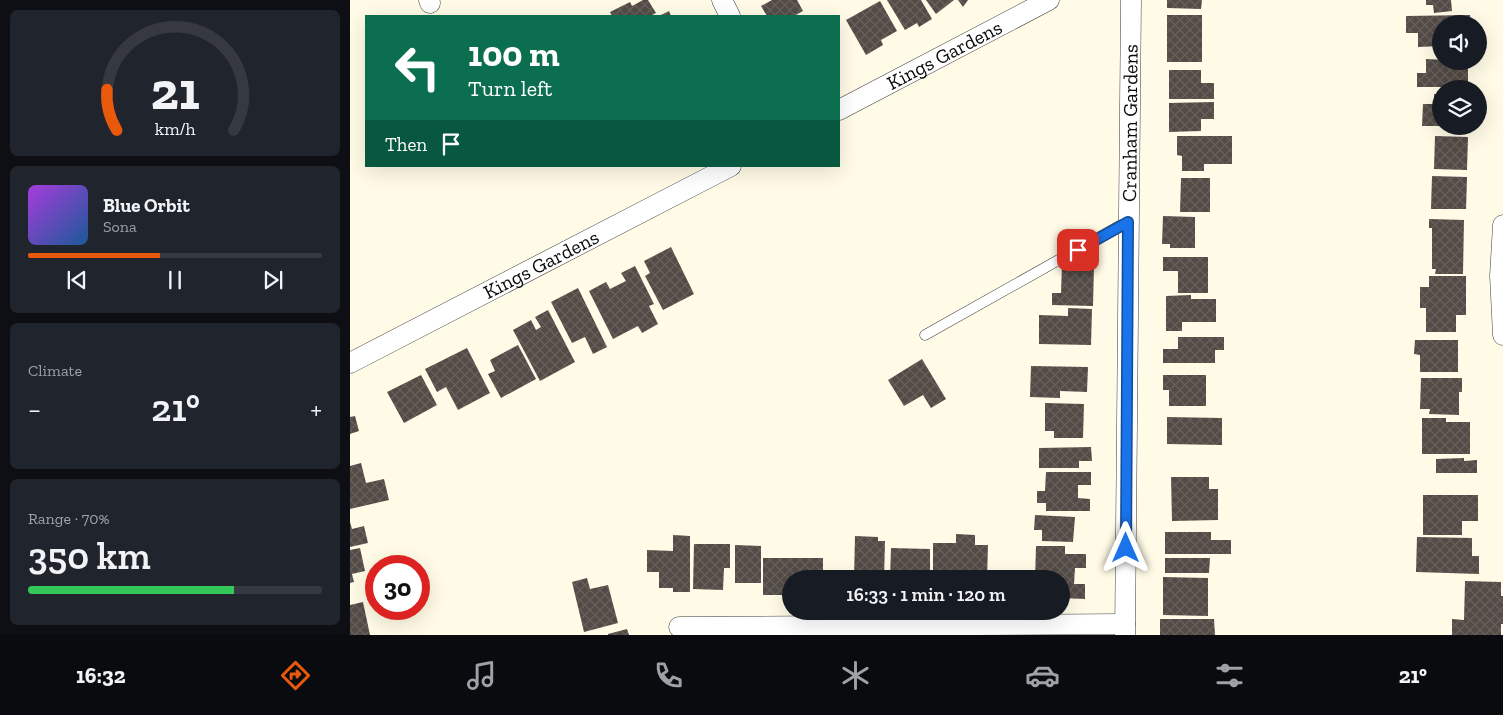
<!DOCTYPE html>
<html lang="en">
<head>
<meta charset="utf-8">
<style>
	:root { --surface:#171b24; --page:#20242c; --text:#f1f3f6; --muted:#9ea1a6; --line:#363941; --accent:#ea580c }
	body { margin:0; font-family:"Zilla Slab",serif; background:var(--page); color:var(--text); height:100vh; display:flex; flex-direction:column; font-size:19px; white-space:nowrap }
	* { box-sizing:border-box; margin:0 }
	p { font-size:16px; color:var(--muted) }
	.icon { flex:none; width:28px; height:28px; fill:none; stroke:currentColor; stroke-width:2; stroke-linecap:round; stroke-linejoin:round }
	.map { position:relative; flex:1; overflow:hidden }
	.drawer { display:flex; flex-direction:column; gap:10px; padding:10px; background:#0d0f14; width:350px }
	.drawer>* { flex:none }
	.top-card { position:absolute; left:15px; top:15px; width:475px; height:152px; border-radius:0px; box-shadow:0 5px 20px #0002; background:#0b6e4f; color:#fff; overflow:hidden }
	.buttons { position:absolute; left:1082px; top:15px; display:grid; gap:10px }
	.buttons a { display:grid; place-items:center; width:55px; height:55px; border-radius:50%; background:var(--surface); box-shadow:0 5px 20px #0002; font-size:25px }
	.speed { position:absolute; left:15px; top:555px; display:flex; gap:10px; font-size:25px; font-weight:700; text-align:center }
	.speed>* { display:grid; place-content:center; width:65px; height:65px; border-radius:50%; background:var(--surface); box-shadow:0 5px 20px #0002; line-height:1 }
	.speed .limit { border:8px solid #d22; background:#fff; color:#111 }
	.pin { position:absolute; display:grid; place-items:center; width:42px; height:42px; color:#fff; margin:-21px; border-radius:10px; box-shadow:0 2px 8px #0006 }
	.me { position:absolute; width:55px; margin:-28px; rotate:0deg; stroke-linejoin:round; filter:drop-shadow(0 0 4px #0008) }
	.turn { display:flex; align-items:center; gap:18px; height:105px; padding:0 20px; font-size:22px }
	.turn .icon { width:65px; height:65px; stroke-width:2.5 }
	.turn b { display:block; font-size:35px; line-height:42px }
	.then { display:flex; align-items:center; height:48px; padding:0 20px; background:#0003; gap:10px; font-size:19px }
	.big { font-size:38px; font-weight:600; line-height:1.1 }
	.drawer .tile { flex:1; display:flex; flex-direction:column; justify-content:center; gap:8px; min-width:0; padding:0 18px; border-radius:8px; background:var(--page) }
	.drawer .dial { align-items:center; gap:0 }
	.dial svg { height:130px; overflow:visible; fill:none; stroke:var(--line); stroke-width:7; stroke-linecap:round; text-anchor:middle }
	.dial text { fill:var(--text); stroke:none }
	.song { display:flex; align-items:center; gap:15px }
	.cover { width:60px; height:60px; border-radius:8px; background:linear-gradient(135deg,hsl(280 70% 55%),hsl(210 70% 35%)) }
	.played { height:5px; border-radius:2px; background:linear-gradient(90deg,var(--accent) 45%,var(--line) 45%) }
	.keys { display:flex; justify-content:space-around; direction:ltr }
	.heat { display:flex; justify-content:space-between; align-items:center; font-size:28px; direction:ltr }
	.charge { height:8px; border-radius:4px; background:linear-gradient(90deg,#34c759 70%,var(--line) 0) }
	.trip { position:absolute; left:432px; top:570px; width:288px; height:50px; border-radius:25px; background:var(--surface); box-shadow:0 5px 20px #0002; font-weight:600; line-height:50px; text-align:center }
	.tabs { display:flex; height:80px; justify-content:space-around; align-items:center; background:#090b0e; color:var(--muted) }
	.tabs .icon { width:35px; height:35px }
	.tabs .on { color:var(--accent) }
	.tabs b { font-size:22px; color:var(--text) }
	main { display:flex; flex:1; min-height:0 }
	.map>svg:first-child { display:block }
</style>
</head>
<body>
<main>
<section class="drawer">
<div class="tile dial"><svg viewBox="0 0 100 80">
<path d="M14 69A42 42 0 1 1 86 69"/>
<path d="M14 69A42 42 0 0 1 8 44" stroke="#ea580c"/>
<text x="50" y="56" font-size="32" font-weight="700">21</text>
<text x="50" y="72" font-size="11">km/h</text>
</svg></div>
<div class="tile">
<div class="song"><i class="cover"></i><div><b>Blue Orbit</b><p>Sona</p></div></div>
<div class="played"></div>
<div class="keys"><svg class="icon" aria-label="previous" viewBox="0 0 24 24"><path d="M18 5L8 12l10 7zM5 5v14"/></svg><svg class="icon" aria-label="pause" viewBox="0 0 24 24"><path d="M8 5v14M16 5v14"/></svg><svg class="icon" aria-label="next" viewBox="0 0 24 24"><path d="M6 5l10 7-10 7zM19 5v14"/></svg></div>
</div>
<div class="tile"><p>Climate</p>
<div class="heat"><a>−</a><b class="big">21°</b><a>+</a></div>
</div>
<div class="tile"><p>Range · 70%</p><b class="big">350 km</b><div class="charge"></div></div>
</section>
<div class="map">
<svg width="1153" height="635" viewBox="0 0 1153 635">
	<defs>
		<pattern id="building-cross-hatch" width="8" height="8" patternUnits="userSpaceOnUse" patternTransform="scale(1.25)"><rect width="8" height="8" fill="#534b45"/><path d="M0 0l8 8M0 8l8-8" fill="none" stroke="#67605c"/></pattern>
	</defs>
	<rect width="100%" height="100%" fill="#fffbe6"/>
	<g fill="url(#building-cross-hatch)">
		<path d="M293,0H298L306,13L300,16H262L260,12L280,2L282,6Z"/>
		<path d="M422,0H447L453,11L444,16H417L411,6Z"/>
		<path d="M537,0H571L582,19L569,27L567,23L555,30Z"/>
		<path d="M576,0H604L586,14Z"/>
		<path d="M608,0H618L613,7Z"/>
		<path d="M817,0H852L851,9L817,8Z"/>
		<path d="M1076,0H1101L1102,11L1084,13L1083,5H1076Z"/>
		<path d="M530,1L547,31L531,40L533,45L516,55L496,20Z"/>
		<path d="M319,11L321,16H309Z"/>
		<rect x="817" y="15" width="35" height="47"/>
		<path d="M1120,15V24H1091V46L1068,47V33H1056V16Z"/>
		<path d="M1076,59L1118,61V87H1067V73H1076Z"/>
		<path d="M819,70H851V83H864V99H819Z"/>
		<path d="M1084,94H1091V126H1072L1073,104H1084Z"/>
		<path d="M864,102V119H851V131L819,132V103Z"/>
		<path d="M827,136H882V164H854V171H832V156L827,155Z"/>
		<path d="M1085,136L1118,137L1117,170L1084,169Z"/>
		<path d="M1082,176L1117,177L1116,209H1081Z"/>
		<path d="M831,178H860V212H830Z"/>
		<path d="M813,216L845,217V248H820V244H812Z"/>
		<path d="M1079,219L1114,220L1113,274H1085L1086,269H1082V228H1079Z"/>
		<path d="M321,247L344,294L313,310L295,276L300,273L294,261Z"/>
		<path d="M813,257H858V293H828V271H813Z"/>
		<path d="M712,264L744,265L743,306L702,305V293H711Z"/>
		<path d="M285,266L304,304L299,306L308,324L292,333L288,326L263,339L239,291L256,282L260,289L276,281L271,273Z"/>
		<path d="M1079,276H1116V315H1106V332H1076V308H1070V287H1079Z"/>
		<path d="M228,288L257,347L243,354L235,337L222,343L201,302Z"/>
		<path d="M841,295V299H866V322H832V331H816V296Z"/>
		<path d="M718,308L742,309L741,345L689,344V315L718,316Z"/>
		<path d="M198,310L225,362L190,381L163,330L181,320L186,330L191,327L185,317Z"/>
		<path d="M828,337H874V350H865V363H813V349H828Z"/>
		<path d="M1065,340H1108V372H1070V355L1064,354Z"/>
		<path d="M168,345L186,379L151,398L138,374L145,371L140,360Z"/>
		<path d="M117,348L140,393L108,410L96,387L87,392L75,369Z"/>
		<path d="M572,359L596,399L581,408L573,395L554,406L538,380Z"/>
		<path d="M681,366L738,367L737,392L710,391V398L680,397Z"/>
		<path d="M71,375L87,405L54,423L37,392Z"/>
		<path d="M813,375H856V406H819V390H813Z"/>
		<path d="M1071,378H1112V392H1109V415L1079,414L1080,409H1070Z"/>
		<path d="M695,403L734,404L733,438H704V431H695Z"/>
		<path d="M5,416L9,431L0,434V417Z"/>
		<path d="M817,417L872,418V445L817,444Z"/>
		<path d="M1072,418H1096V422H1120V454H1072Z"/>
		<path d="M741,447L742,461H729V468H689V448Z"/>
		<path d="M1114,458V461L1127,460V473H1086V459Z"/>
		<path d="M11,463L16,483L34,479L39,500L0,509V466Z"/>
		<path d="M696,472H741V485H728V498L740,499V511H696V503H687V491H695Z"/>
		<path d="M821,477H859V489H868V520L822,521Z"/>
		<path d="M1073,495H1128V521H1112V535H1073Z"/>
		<path d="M685,515L725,517L723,542L692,541V530H684Z"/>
		<path d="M0,522L2,529L14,526L18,543L0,547Z"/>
		<path d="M815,532H861V540H881V554H815Z"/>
		<path d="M606,534L625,535V545H638L637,579H583V543H606Z"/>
		<path d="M323,535L340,536V592H323V588H309V572H297V550L323,551Z"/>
		<path d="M505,536L528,537V541H535L534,579H504Z"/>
		<path d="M1067,537L1122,538V556H1129V574L1066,572Z"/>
		<path d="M344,544H380V568H374L373,590L343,589Z"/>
		<path d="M385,545L411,546V583H385Z"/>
		<path d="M686,546H715V554H736V568H725L724,584H735V599L711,598V579H685Z"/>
		<path d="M10,548L15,571L2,574L4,582L0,583V550Z"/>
		<path d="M541,548L580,549V579H540Z"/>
		<path d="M413,558H473V579H441V595H413Z"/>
		<path d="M815,558H860L859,573H815Z"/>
		<path d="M813,577L858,578V616L813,615Z"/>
		<path d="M237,578L240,589L258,585L268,623L234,632L222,582Z"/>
		<path d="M1115,581L1151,582V596H1153V624H1151V635H1102V619L1114,620Z"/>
		<path d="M13,602L20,635H0V605Z"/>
		<path d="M810,619H864L865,635H810Z"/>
		<path d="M277,629L279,635H258V634Z"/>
	</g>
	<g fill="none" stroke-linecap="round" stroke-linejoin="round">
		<defs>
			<path id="service" d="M575,335L778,221"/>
			<g id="minor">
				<path d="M79,0L80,3"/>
				<path d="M372,0L380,16"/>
				<path id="s1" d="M489,110L699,0"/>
				<path d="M1153,225L1150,276L1153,335"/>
				<path id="s2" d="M0,363L381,166"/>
				<path d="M329,627L775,624"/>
				<path id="s3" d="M775,635L781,0"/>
			</g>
		</defs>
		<use href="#service" stroke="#3d3d3d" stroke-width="11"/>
		<use href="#minor" stroke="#3d3d3d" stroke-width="21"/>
		<use href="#service" stroke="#fff" stroke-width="10"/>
		<use href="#minor" stroke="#fff" stroke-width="20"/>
	</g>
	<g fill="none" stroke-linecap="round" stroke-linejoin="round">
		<defs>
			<path id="route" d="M728,250L778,222L776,548"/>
		</defs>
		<use href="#route" stroke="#114b97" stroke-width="12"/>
		<use href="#route" stroke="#1a73e8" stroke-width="9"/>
	</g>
	<g text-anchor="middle" stroke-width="5" stroke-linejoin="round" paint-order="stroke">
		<g font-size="20" fill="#0a0a0a" stroke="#fff">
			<text dy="7" stroke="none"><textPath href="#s1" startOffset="119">Kings Gardens</textPath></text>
			<text dy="7" stroke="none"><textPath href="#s3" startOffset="512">Cranham Gardens</textPath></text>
			<text dy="7" stroke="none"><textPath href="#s2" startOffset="215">Kings Gardens</textPath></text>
		</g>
	</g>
</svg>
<div class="buttons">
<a><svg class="icon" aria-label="sound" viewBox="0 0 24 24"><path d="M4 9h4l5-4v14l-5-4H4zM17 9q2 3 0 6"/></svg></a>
<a><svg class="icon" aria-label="layers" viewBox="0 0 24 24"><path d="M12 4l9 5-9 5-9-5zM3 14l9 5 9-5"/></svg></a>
</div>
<div class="speed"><div class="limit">30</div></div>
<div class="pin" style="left:728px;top:250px;background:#d93025"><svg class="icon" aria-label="arrive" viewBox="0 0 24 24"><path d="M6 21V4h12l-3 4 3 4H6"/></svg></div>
<svg class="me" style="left:776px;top:548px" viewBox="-20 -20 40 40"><path d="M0-17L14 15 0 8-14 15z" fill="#1a73e8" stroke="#fff" stroke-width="4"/></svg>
<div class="trip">16:33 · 1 min · 120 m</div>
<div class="top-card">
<div class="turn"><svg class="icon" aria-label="left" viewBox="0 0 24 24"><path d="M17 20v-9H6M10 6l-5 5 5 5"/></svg><div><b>100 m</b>Turn left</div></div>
<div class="then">Then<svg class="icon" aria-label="arrive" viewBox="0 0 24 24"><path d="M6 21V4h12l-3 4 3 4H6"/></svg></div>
</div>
</div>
</main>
<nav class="tabs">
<b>16:32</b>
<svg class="icon on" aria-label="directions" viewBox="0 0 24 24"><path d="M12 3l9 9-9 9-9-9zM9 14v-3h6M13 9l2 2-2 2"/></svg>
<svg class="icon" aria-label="music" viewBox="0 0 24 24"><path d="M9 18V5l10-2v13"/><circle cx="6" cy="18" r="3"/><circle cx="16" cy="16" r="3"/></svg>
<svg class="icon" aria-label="phone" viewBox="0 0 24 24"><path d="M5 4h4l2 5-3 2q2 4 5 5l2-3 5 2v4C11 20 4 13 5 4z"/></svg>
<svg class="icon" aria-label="climate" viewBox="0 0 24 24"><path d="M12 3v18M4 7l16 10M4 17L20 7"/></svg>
<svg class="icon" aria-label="car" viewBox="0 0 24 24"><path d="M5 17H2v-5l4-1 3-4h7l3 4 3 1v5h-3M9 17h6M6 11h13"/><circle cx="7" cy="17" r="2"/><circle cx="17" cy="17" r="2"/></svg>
<svg class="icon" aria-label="filters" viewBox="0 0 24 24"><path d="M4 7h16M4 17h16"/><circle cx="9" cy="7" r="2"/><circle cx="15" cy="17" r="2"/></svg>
<b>21°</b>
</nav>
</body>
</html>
